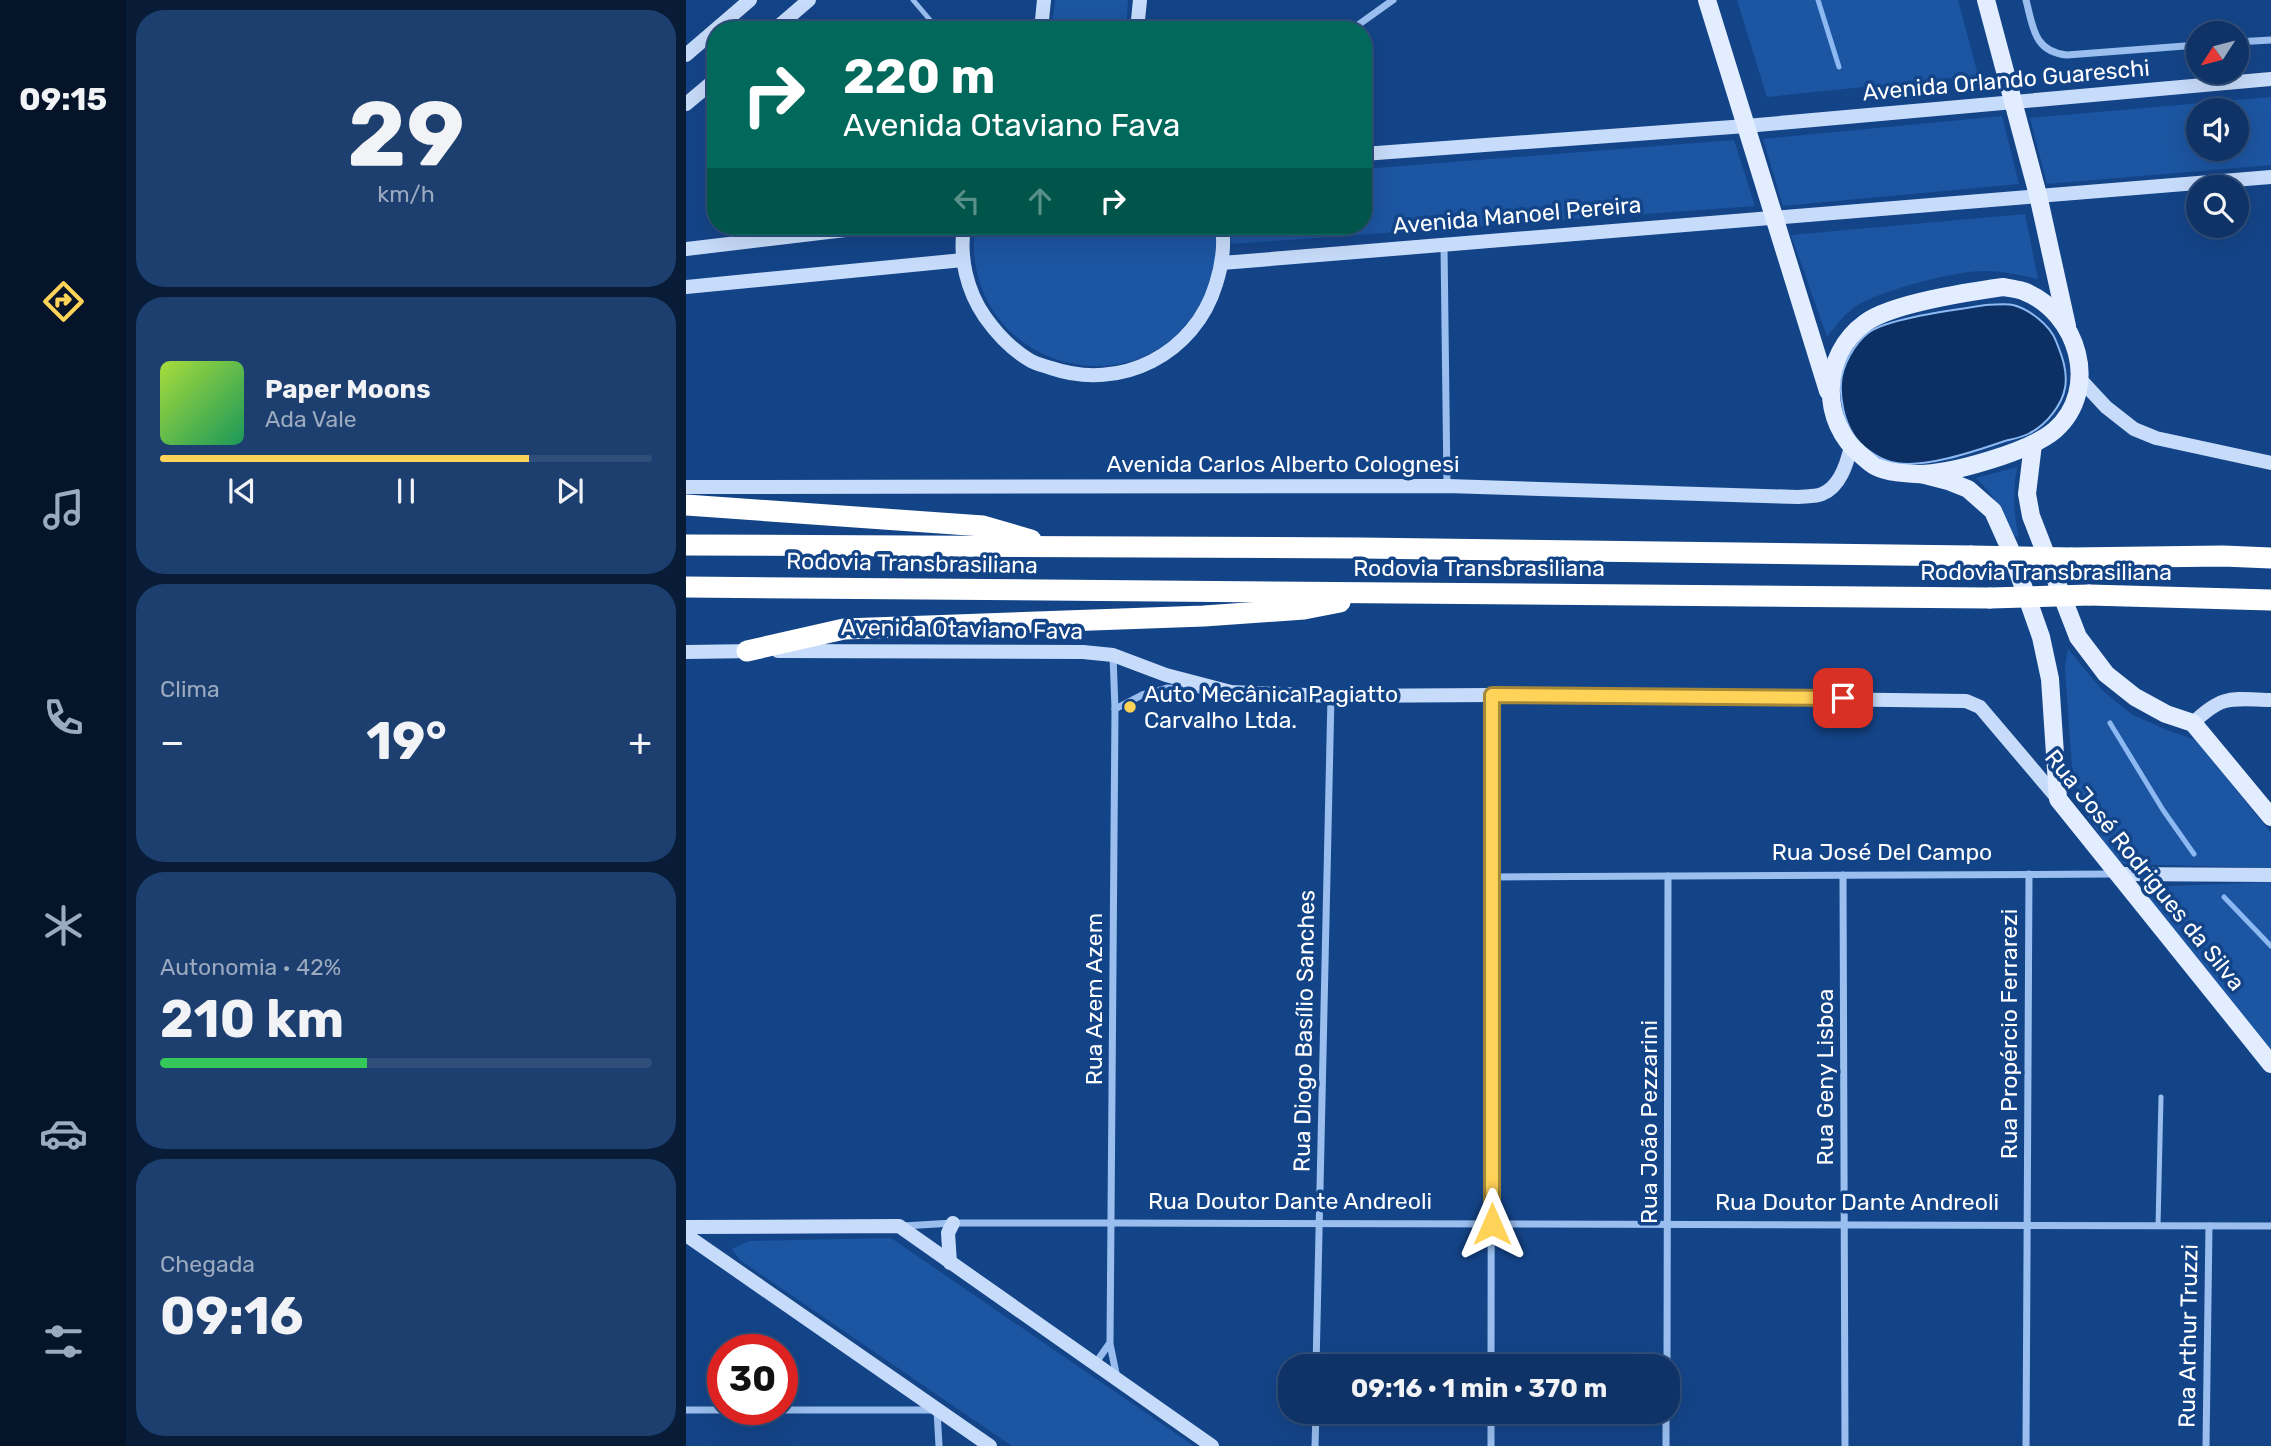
<!DOCTYPE html>
<html lang="pt">
<head>
<meta charset="utf-8">
<style>
	:root { --surface:#0f3366; --page:#1d3f6f; --text:#f1f3f6; --muted:#9baabf; --line:#2f4e7a; --accent:#ffd258 }
	body { margin:0; font-family:Rubik,sans-serif; background:var(--page); color:var(--text); height:100vh; display:flex; flex-direction:column; font-size:26px; white-space:nowrap }
	* { box-sizing:border-box; margin:0 }
	p { font-size:23px; color:var(--muted) }
	.icon { flex:none; width:38px; height:38px; fill:none; stroke:currentColor; stroke-width:2; stroke-linecap:round; stroke-linejoin:round }
	.map { position:relative; flex:1; overflow:hidden }
	.details { display:flex; flex-direction:column; gap:10px; padding:10px; background:#081c38; width:560px }
	.details>* { flex:none }
	.banner { position:absolute; left:21px; top:21px; width:665px; height:214px; border-radius:28px; box-shadow:0 7px 28px #0002,0 0 0 2px var(--line); background:#00695c; color:#fff; overflow:hidden }
	.needle { width:46px; rotate:234deg }
	.tools { position:absolute; left:1500px; top:21px; display:grid; gap:14px }
	.tools a { display:grid; place-items:center; width:63px; height:63px; border-radius:50%; background:var(--surface); box-shadow:0 7px 28px #0002,0 0 0 2px var(--line); font-size:35px }
	.speed { position:absolute; left:21px; top:1334px; display:flex; gap:14px; font-size:35px; font-weight:700; text-align:center }
	.speed>* { display:grid; place-content:center; width:91px; height:91px; border-radius:50%; background:var(--surface); box-shadow:0 7px 28px #0002,0 0 0 2px var(--line); line-height:1 }
	.speed .limit { border:10px solid #d22; background:#fff; color:#111 }
	.pin { position:absolute; display:grid; place-items:center; width:60px; height:60px; color:#fff; margin:-30px; border-radius:14px; box-shadow:0 4px 10px #0006 }
	.me { position:absolute; width:77px; margin:-38px; rotate:0deg; stroke-linejoin:round; filter:drop-shadow(0 0 5px #0008) }
	.turn { display:flex; align-items:center; gap:24px; height:147px; padding:0 21px; font-size:32px }
	.turn .icon { width:91px; height:91px; stroke-width:2.5 }
	.turn b { display:block; font-size:49px; line-height:60px }
	.lanes { display:flex; align-items:center; height:66px; padding:0 21px; background:#0003; justify-content:center; gap:35px; direction:ltr }
	.lanes .off { opacity:.35 }
	.big { font-size:52px; font-weight:700; line-height:1.1 }
	.details .card { flex:1; display:flex; flex-direction:column; justify-content:center; gap:10px; min-width:0; padding:0 24px; border-radius:28px; background:var(--page) }
	.details .dial { align-items:center; gap:0 }
	.dial b { font-size:91px; line-height:1 }
	.song { display:flex; align-items:center; gap:21px }
	.cover { width:84px; height:84px; border-radius:10px; background:linear-gradient(135deg,hsl(80 70% 55%),hsl(150 70% 35%)) }
	.played { height:7px; border-radius:4px; background:linear-gradient(90deg,var(--accent) 75%,var(--line) 75%) }
	.keys { display:flex; justify-content:space-around; direction:ltr }
	.heat { display:flex; justify-content:space-between; align-items:center; font-size:38px; direction:ltr }
	.charge { height:10px; border-radius:5px; background:linear-gradient(90deg,#34c759 42%,var(--line) 0) }
	.trip { position:absolute; left:592px; top:1354px; width:402px; height:70px; border-radius:28px; background:var(--surface); box-shadow:0 7px 28px #0002,0 0 0 2px var(--line); font-weight:700; line-height:70px; text-align:center }
	main { display:flex; flex:1; min-height:0 }
	.dock { display:flex; flex-direction:column; width:126px; justify-content:space-around; align-items:center; background:#061429; color:var(--muted) }
	.dock .icon { width:49px; height:49px }
	.dock .selected { color:var(--accent) }
	.dock b { font-size:32px; color:var(--text) }
	.map>svg:first-child { display:block }
</style>
</head>
<body>
<main>
<nav class="dock">
<b>09:15</b>
<svg class="icon selected" aria-label="directions" viewBox="0 0 24 24"><path d="M12 3l9 9-9 9-9-9zM9 14v-3h6M13 9l2 2-2 2"/></svg>
<svg class="icon" aria-label="music" viewBox="0 0 24 24"><path d="M9 18V5l10-2v13"/><circle cx="6" cy="18" r="3"/><circle cx="16" cy="16" r="3"/></svg>
<svg class="icon" aria-label="phone" viewBox="0 0 24 24"><path d="M5 4h4l2 5-3 2q2 4 5 5l2-3 5 2v4C11 20 4 13 5 4z"/></svg>
<svg class="icon" aria-label="climate" viewBox="0 0 24 24"><path d="M12 3v18M4 7l16 10M4 17L20 7"/></svg>
<svg class="icon" aria-label="car" viewBox="0 0 24 24"><path d="M5 17H2v-5l4-1 3-4h7l3 4 3 1v5h-3M9 17h6M6 11h13"/><circle cx="7" cy="17" r="2"/><circle cx="17" cy="17" r="2"/></svg>
<svg class="icon" aria-label="filters" viewBox="0 0 24 24"><path d="M4 7h16M4 17h16"/><circle cx="9" cy="7" r="2"/><circle cx="15" cy="17" r="2"/></svg>
</nav>
<section class="details">
<div class="card dial"><b>29</b><p>km/h</p></div>
<div class="card">
<div class="song"><i class="cover"></i><div><b>Paper Moons</b><p>Ada Vale</p></div></div>
<div class="played"></div>
<div class="keys"><svg class="icon" aria-label="previous" viewBox="0 0 24 24"><path d="M18 5L8 12l10 7zM5 5v14"/></svg><svg class="icon" aria-label="pause" viewBox="0 0 24 24"><path d="M8 5v14M16 5v14"/></svg><svg class="icon" aria-label="next" viewBox="0 0 24 24"><path d="M6 5l10 7-10 7zM19 5v14"/></svg></div>
</div>
<div class="card"><p>Clima</p>
<div class="heat"><a>−</a><b class="big">19°</b><a>+</a></div>
</div>
<div class="card"><p>Autonomia · 42%</p><b class="big">210 km</b><div class="charge"></div></div>
<div class="card"><p>Chegada</p><b class="big">09:16</b></div>
</section>
<div class="map">
<svg width="1585" height="1446" viewBox="0 0 1585 1446">
	<rect width="100%" height="100%" fill="#144488"/>
	<g fill="#1c55a1" fill-rule="evenodd">
		<path d="M369,0H442L440,30H365Z"/>
		<path d="M1051,0H1272L1292,75L1081,97Z"/>
		<path d="M1585,97V165L1361,184L1344,118ZM1512,110H1550V149H1512Z"/>
		<path d="M1316,116L1333,184L1097,206L1077,139Z"/>
		<path d="M1048,140L1069,206L546,244L543,226H677V169Z"/>
		<path d="M1339,214L1352,279C1334,275 1317,271 1299,271C1268,271 1196,290 1170,306C1159,313 1149,327 1141,337L1105,235Z"/>
		<path d="M289,226H529C535,249 529,276 518,298C454,422 272,364 289,226Z"/>
		<path d="M1331,467C1327,489 1327,515 1333,537L1326,536C1317,512 1309,496 1290,478Z"/>
		<path d="M1382,649L1416,690L1445,714L1481,730L1510,740L1585,833V868L1438,864L1429,858L1398,812L1386,768L1379,668Z"/>
		<path d="M1585,882V1055L1453,894L1460,887Z"/>
		<path d="M205,1238L508,1446H326L54,1260L46,1249L63,1241Z"/>
	</g>
	<path fill="#0d3064" stroke="#8cb9f2" stroke-width="2" d="M1300,305C1309,305 1319,303 1327,305C1343,309 1364,325 1370,341C1376,356 1382,371 1379,388C1376,405 1360,425 1344,433C1337,437 1327,439 1319,441C1290,451 1235,470 1205,462C1191,458 1175,447 1167,434C1158,420 1154,399 1155,383C1156,366 1168,344 1182,333C1200,318 1275,309 1300,305Z"/>
	<g fill="none" stroke-linecap="round" stroke-linejoin="round">
		<g stroke="#8cb9f2" stroke-width="5">
			<path d="M1132,0L1153,67"/>
			<path d="M1424,723L1477,810L1508,854"/>
			<path d="M1538,897L1585,946"/>
		</g>
		<g stroke="#9abfef" stroke-width="5">
			<path d="M227,0L250,27"/>
			<path d="M1472,1226L1475,1097"/>
		</g>
		<g stroke="#9abfef" stroke-width="7">
			<path d="M1340,0C1347,27 1348,52 1381,55L1512,45"/>
			<path d="M665,30L707,0"/>
			<path d="M1550,42L1585,40"/>
			<path d="M758,245L761,486"/>
			<path d="M427,656L429,709L424,1344L431,1378"/>
			<path d="M429,709L456,695L482,688L515,690"/>
			<path d="M1157,875L1159,1446"/>
			<path d="M807,877L1428,874"/>
			<path d="M217,1226L267,1223H425L1585,1226"/>
			<path d="M409,1364L423,1344"/>
			<path d="M630,1367L645,696"/>
			<path d="M805,1367L806,695"/>
			<path d="M981,1367L982,876"/>
			<path d="M0,1410H251L253,1446"/>
			<path d="M629,1446L630,1412"/>
			<path d="M805,1446V1412"/>
			<path d="M980,1446V1412"/>
			<path d="M1340,1446L1343,874"/>
			<path d="M1520,1446L1523,1226"/>
		</g>
		<g stroke="#c7dcfa" stroke-width="14">
			<path d="M88,30L123,0"/>
			<path d="M355,30L358,0"/>
			<path d="M451,30L454,0"/>
			<path d="M0,55L64,0"/>
			<path d="M0,104L30,79"/>
			<path d="M677,154L1060,126L1585,79"/>
			<path d="M278,226C273,258 281,291 299,317C311,334 326,350 345,361C351,364 359,366 365,368C435,392 509,354 530,284C536,265 539,246 536,226"/>
			<path d="M0,249L193,226"/>
			<path d="M536,263L1585,177"/>
			<path d="M0,287L277,260"/>
			<path d="M1394,379L1420,407L1448,429L1470,438L1585,463"/>
			<path d="M0,487L761,486L1112,497C1119,496 1129,497 1136,494C1154,487 1161,464 1165,446"/>
			<path d="M92,651L397,652L427,655L480,675L545,692L645,696L806,695L1280,701L1294,707L1372,799"/>
			<path d="M0,652L69,651"/>
			<path d="M1507,723C1537,694 1545,699 1585,700"/>
			<path d="M1432,874L1585,875"/>
			<path d="M0,1227L213,1226L526,1446"/>
			<path d="M0,1235L304,1446"/>
			<path d="M264,1263L262,1233L267,1223"/>
		</g>
		<g stroke="#e2edff" stroke-width="18">
			<path d="M1021,0L1142,391"/>
			<path d="M1300,0L1352,195L1381,326"/>
			<path d="M1317,287C1323,288 1331,289 1337,291C1392,312 1415,389 1369,430C1345,451 1261,476 1229,474C1217,473 1204,473 1193,468C1186,466 1181,460 1176,456C1133,422 1135,355 1179,323C1206,303 1282,292 1317,287Z"/>
			<path d="M1347,444L1341,494L1345,516L1392,637L1420,674L1449,697L1480,714L1507,723L1585,817"/>
			<path d="M1235,474L1262,481L1282,489L1307,511L1324,549L1355,637L1364,679L1372,799L1585,1064"/>
		</g>
		<g stroke="#fff" stroke-width="21">
			<path d="M0,505L297,526L345,540"/>
			<path d="M0,545L675,548L1285,556"/>
			<path d="M1385,558L1537,556L1585,558"/>
			<path d="M0,587L1304,598"/>
			<path d="M1403,595L1585,600"/>
			<path d="M61,651L158,629L518,616L618,609L654,602"/>
		</g>
		<g stroke="#fff" stroke-width="21">
			<path d="M1285,556L1385,558"/>
			<path d="M1304,598L1403,595"/>
		</g>
	</g>
	<g fill="none" stroke-linecap="round" stroke-linejoin="round">
		<defs>
			<path id="route" d="M806,1224V695L1157,698"/>
		</defs>
		<use href="#route" stroke="#a68839" stroke-width="18"/>
		<use href="#route" stroke="#ffd258" stroke-width="12"/>
	</g>
	<circle fill="#ffd258" stroke="#144488" stroke-width="2.5" cx="444" cy="707" r="7"/>
	<g text-anchor="middle" stroke-width="7" stroke-linejoin="round" paint-order="stroke">
		<g font-size="23" fill="#fff" stroke="#144488">
			<text transform="translate(1320 80) rotate(-5)" y="8">Avenida Orlando Guareschi</text>
			<text transform="translate(831 215) rotate(-5)" y="8">Avenida Manoel Pereira</text>
			<text x="597" y="472">Avenida Carlos Alberto Colognesi</text>
			<text transform="translate(226 563) rotate(1)" y="8">Rodovia Transbrasiliana</text>
			<text x="793" y="576">Rodovia Transbrasiliana</text>
			<text x="1360" y="580">Rodovia Transbrasiliana</text>
			<text transform="translate(276 629) rotate(1)" y="8">Avenida Otaviano Fava</text>
			<text x="1196" y="860">Rua José Del Campo</text>
			<text transform="translate(1459 870) rotate(51)" y="8">Rua José Rodrigues da Silva</text>
			<text transform="translate(408 999) rotate(-90)" y="8">Rua Azem Azem</text>
			<text transform="translate(618 1031) rotate(-89)" y="8">Rua Diogo Basílio Sanches</text>
			<text transform="translate(1323 1034) rotate(-90)" y="8">Rua Propércio Ferrarezi</text>
			<text transform="translate(1139 1077) rotate(-90)" y="8">Rua Geny Lisboa</text>
			<text transform="translate(963 1122) rotate(-90)" y="8">Rua João Pezzarini</text>
			<text x="604" y="1209">Rua Doutor Dante Andreoli</text>
			<text x="1171" y="1210">Rua Doutor Dante Andreoli</text>
			<text transform="translate(1502 1336) rotate(-89)" y="8">Rua Arthur Truzzi</text>
		</g>
		<g font-size="23" fill="#fff" stroke="#144488" text-anchor="start">
			<text x="458" y="702">Auto Mecânica Pagiatto<tspan x="458" dy="26">Carvalho Ltda.</tspan></text>
		</g>
	</g>
</svg>
<div class="tools">
<a><svg class="needle" viewBox="-14 -14 28 28"><path d="M0-13l5 13h-10z" fill="#e53935"/><path d="M0 13l5-13h-10z" fill="#9baabf"/></svg></a>
<a><svg class="icon" aria-label="sound" viewBox="0 0 24 24"><path d="M4 9h4l5-4v14l-5-4H4zM17 9q2 3 0 6"/></svg></a>
<a><svg class="icon" aria-label="search" viewBox="0 0 24 24"><circle cx="10" cy="10" r="6"/><path d="M15 15l6 6"/></svg></a>
</div>
<div class="speed"><div class="limit">30</div></div>
<div class="pin" style="left:1157px;top:698px;background:#d93025"><svg class="icon" aria-label="arrive" viewBox="0 0 24 24"><path d="M6 21V4h12l-3 4 3 4H6"/></svg></div>
<svg class="me" style="left:806px;top:1224px" viewBox="-20 -20 40 40"><path d="M0-17L14 15 0 8-14 15z" fill="#ffd258" stroke="#fff" stroke-width="4"/></svg>
<div class="trip">09:16 · 1 min · 370 m</div>
<div class="banner">
<div class="turn"><svg class="icon" aria-label="right" viewBox="0 0 24 24"><path d="M7 20v-9h11M14 6l5 5-5 5"/></svg><div><b>220 m</b>Avenida Otaviano Fava</div></div>
<div class="lanes"><svg class="icon off" aria-label="left" viewBox="0 0 24 24"><path d="M17 20v-9H6M10 6l-5 5 5 5"/></svg><svg class="icon off" aria-label="ahead" viewBox="0 0 24 24"><path d="M12 20V5M6 11l6-6 6 6"/></svg><svg class="icon" aria-label="right" viewBox="0 0 24 24"><path d="M7 20v-9h11M14 6l5 5-5 5"/></svg></div>
</div>
</div>
</main>
</body>
</html>
